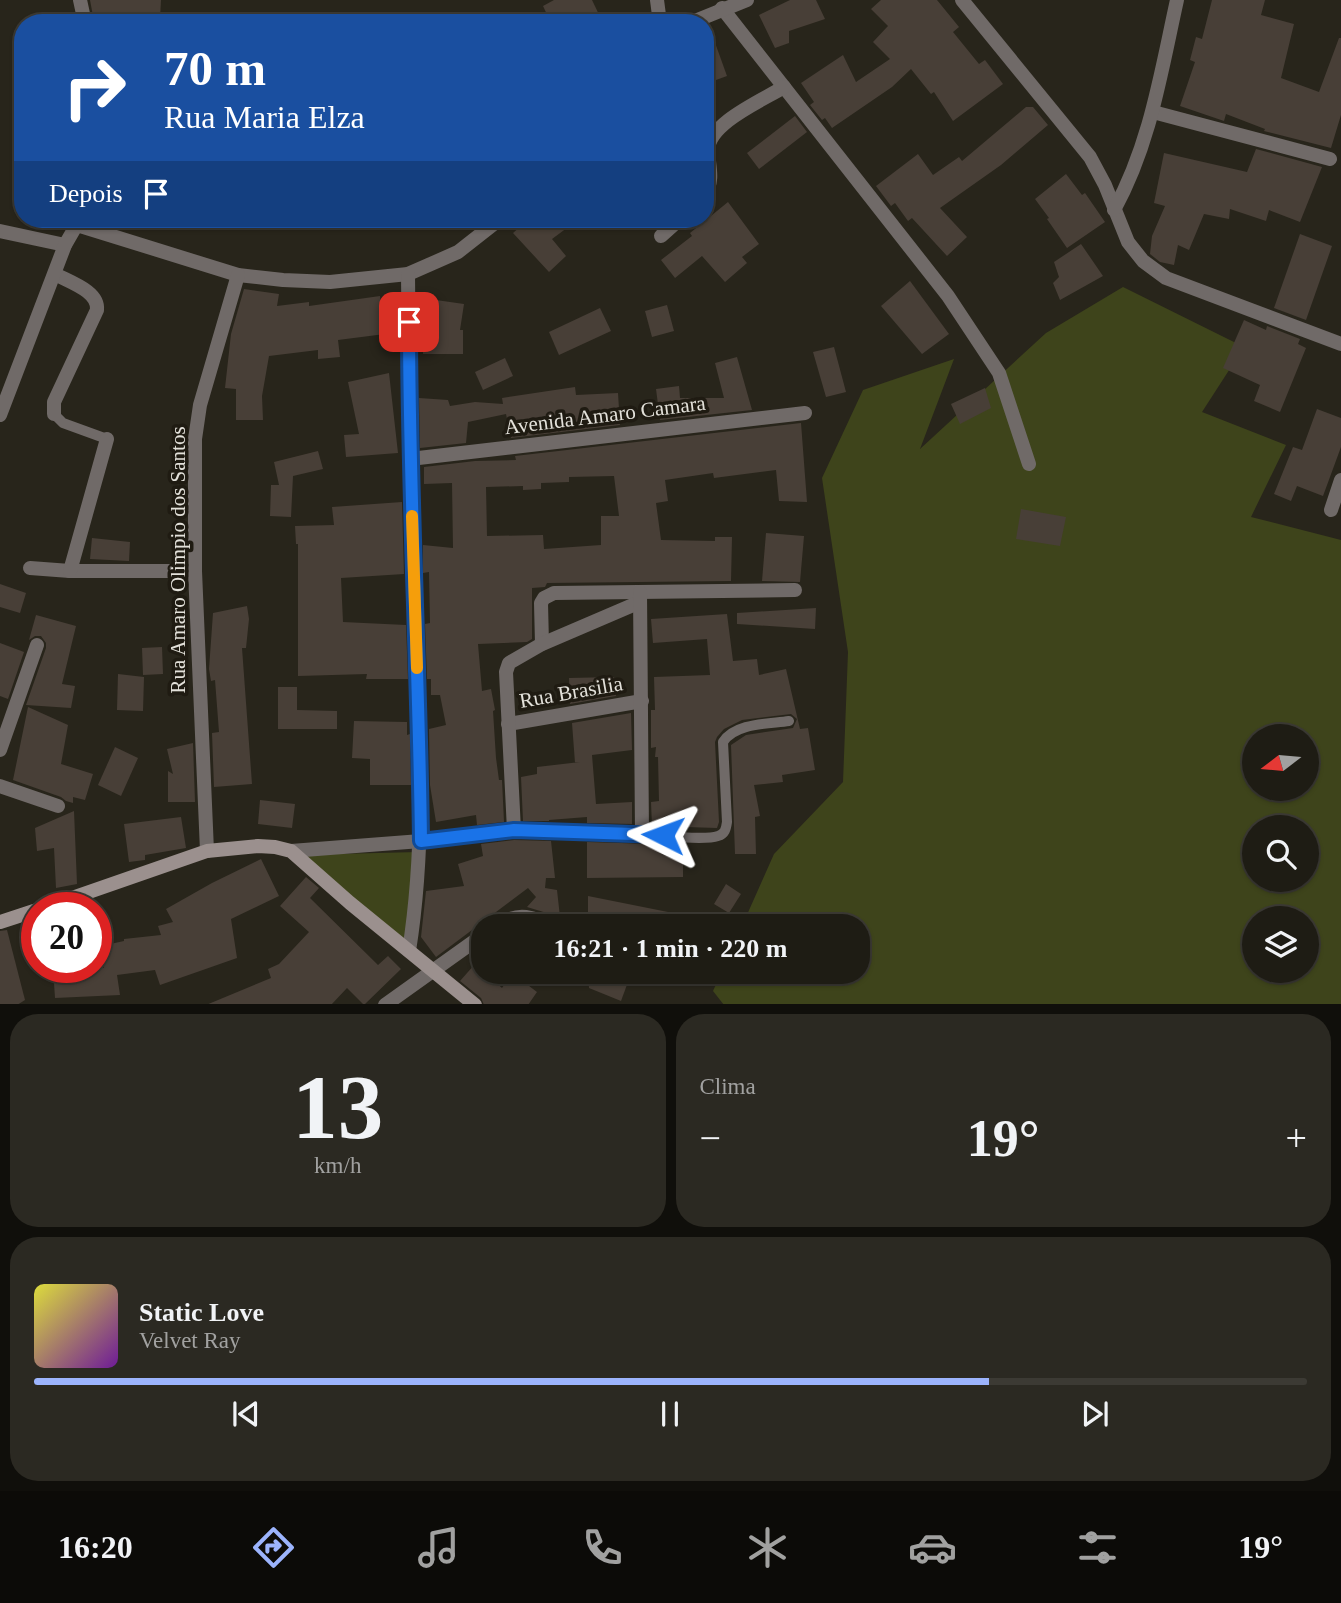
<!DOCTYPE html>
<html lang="pt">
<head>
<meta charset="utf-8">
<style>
	:root { --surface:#1e1c14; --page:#2b2922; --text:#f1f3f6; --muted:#a1a1a0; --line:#3c3a34; --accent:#9cb4fd }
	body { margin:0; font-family:"Times New Roman",serif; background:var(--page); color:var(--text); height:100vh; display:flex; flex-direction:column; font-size:26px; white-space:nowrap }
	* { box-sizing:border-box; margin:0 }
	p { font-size:23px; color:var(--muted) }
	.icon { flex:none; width:38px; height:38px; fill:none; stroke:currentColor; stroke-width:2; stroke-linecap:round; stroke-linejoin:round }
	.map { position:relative; height:1004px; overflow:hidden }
	.panel { display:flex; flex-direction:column; gap:10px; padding:10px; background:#100f0b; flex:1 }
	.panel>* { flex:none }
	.top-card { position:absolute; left:14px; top:14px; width:700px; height:214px; border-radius:28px; box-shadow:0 2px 5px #0004,0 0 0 2px var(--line); background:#1a4fa0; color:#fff; overflow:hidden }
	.needle { width:46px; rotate:254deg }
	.tools { position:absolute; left:1242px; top:724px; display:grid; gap:14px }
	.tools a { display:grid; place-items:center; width:77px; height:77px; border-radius:50%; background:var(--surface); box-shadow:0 2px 5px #0004,0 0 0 2px var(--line); font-size:35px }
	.speed { position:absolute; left:21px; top:892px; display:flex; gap:14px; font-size:35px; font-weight:700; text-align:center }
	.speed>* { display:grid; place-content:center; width:91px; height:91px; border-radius:50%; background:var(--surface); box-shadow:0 2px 5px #0004,0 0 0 2px var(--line); line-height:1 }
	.speed .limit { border:10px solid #d22; background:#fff; color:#111 }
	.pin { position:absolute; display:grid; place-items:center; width:60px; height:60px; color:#fff; margin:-30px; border-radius:14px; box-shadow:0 4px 10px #0006 }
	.me { position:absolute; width:77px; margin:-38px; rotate:273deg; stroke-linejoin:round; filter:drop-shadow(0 0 5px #0008) }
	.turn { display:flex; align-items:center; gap:24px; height:147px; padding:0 35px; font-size:32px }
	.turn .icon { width:91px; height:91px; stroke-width:2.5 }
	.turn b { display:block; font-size:49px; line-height:60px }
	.then { display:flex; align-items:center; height:66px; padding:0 35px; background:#0003; gap:14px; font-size:26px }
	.big { font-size:52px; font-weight:800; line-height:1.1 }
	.panel .widget { flex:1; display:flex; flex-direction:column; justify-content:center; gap:10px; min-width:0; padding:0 24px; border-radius:28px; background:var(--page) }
	.panel .dial { align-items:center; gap:0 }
	.dial b { font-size:91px; line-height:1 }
	.song { display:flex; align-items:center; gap:21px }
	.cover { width:84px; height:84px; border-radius:10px; background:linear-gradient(135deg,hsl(60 70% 55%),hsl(280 70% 35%)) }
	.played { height:7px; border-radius:4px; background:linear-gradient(90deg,var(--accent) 75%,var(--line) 75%) }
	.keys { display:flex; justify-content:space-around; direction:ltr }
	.heat { display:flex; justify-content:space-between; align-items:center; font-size:38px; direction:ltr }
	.panel .tiles { flex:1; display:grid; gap:10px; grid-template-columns:1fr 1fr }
	.widget:last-child { grid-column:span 2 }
	.trip { position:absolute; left:471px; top:914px; width:399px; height:70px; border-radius:28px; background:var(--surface); box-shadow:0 2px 5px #0004,0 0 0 2px var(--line); font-weight:800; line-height:70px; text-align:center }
	.dock { display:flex; height:112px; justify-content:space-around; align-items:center; background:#0c0b08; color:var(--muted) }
	.dock .icon { width:49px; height:49px }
	.dock .current { color:var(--accent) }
	.dock b { font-size:32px; color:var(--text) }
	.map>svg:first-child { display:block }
</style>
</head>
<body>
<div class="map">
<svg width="1341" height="1005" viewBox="0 0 1341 1005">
	<rect width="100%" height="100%" fill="#28251b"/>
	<g fill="#3e441b" fill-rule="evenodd">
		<path d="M1123,287L1244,347L1202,412L1286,445L1251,517L1341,540V1004L724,1005L713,991L722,971H858V926H742L774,854L843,782L848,652L822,478L863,390L954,359L920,449L1046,333ZM1255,737H1307V789H1255ZM1255,828H1307V880H1255ZM1255,919H1307V971H1255Z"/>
		<path d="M418,852L408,947L298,855Z"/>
	</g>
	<g fill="#483f37" fill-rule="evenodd">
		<path d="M90,0H161L160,19L93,16Z"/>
		<path d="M554,0H592L603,23H551L543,6Z"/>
		<path d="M790,0H816L825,19L789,31V43L775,48L759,15Z"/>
		<path d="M881,0H937L959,27L953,32L979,64L985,60L1003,84L953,121L934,92L931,94L911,69L892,87L832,128L825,118L822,120L810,105L814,102L801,83L843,55L856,82L890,59L873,42L888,26L871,9Z"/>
		<path d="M1212,0H1265L1261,15L1294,24L1281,78L1319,92L1339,38H1341V115L1331,148L1264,131L1265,129L1226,114L1224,121L1180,106L1195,62L1190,60L1196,37L1202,39Z"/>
		<path d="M709,26L727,76L705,84V27Z"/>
		<path d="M1026,107H1033L1048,125L1001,165L940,208L967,237L947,256L912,218L908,221L895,203L891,206L876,186L918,154L933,175L959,157L962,161Z"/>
		<path d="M795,116L807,132L759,169L747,153Z"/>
		<path d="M1256,149L1322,167L1300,222L1269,210L1266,221L1230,209L1229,219L1204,214L1189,250L1178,245L1174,265L1160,262L1150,254L1152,236L1165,206L1154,203L1164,153L1247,172Z"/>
		<path d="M1066,174L1082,195L1085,193L1105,222L1067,248L1047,219L1049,218L1035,199Z"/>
		<path d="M728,202L759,244L742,257L747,263L725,282L702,256L675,278L661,260L692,236L690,233Z"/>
		<path d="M529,219H579L552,239L566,256L549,272L513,233Z"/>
		<path d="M1300,234L1332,246L1306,320L1274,308Z"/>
		<path d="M1081,244L1103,276L1060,300L1053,283L1059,277L1054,262Z"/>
		<path d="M910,281L949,334L922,354L881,306Z"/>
		<path d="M244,289L279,294L277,306L309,302V306L380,296L385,334L338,340L340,357L318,359V350L269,356L262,396L263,420H236V389L225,388L231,334Z"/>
		<path d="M422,298L464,304L460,330H463V354H423V318L420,317Z"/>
		<path d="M667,305L674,331L652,337L645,311Z"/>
		<path d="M600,308L611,331L559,355L549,332Z"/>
		<path d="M1244,320L1266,330L1267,326L1300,339L1298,344L1306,348L1280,412L1254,401L1260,385L1223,368Z"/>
		<path d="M834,347L846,392L826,397L813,352Z"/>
		<path d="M737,357L752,410L660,420L656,389L679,386L680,398H724L715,363Z"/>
		<path d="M505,358L513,376L483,390L475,372Z"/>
		<path d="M389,373L398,453L346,457L344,435L359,434L348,382Z"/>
		<path d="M575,387L576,395L618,393L620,425L511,438L506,414L468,422L466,443L420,448L419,398L448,400L450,406L475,402L503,404L502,398Z"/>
		<path d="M985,388L991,408L960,424L951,404Z"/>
		<path d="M1317,409L1341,418V447L1323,496L1297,486L1291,501L1274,494L1293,447L1302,450Z"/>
		<path d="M801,423L807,502L779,501L776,470L714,478L713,473L665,480L668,501L656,503L661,540L715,541V537H732L731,581L547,583L545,587L532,588V639L527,642L478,644L482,691L491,689L495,710L493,711L496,758L499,780H502L504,822L477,825L476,815L436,822L430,785L429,729L446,725L440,695H431V679H427L425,624L430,623L429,572L423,573V545L453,548L452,483L424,484V467L475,461L516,460L515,456ZM614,476L619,516H601V545L544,549L543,535L487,536L486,487L523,486V490L541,489V483L569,482V477Z"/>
		<path d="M318,451L323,469L293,476L291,517L270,516L271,485H279L274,462Z"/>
		<path d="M402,502L404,574L341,578L343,622L406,625L408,679H366L367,674L298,676V544H296L295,526L334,525L332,507Z"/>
		<path d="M1021,509L1066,517L1060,546L1016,539Z"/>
		<path d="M766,533L804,536L800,582L762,581Z"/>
		<path d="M92,538L130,542L129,561L90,559Z"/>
		<path d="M0,584L26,593L20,613L0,607Z"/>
		<path d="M247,606L249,619L246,648H242L252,784L214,787L212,733L219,732L215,680L211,681L209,669L213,613Z"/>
		<path d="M816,608L815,629L737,624V613Z"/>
		<path d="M727,614L733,661L757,659L759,675L786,669L800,729L808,728L815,770L782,775L783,782L754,785L760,816L755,817L756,854H735L731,745L746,735L793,728L797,719L791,714L742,720L724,729L717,737L715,742L719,822L717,828L686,827V830L652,827L651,802L659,801L658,757H655L656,747L651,748V710H655L654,677L710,675L707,639L653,643L651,619Z"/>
		<path d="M36,615L76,626L62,684L75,686L71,708L26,705L46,648V643L41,636H35L29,640Z"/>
		<path d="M0,643L24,652L8,699L0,696Z"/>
		<path d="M162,647L163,674L143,675L142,648Z"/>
		<path d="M118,674L144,677L143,711L117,710Z"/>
		<path d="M614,677L616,696L570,704L569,678Z"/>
		<path d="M278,687H297V710L337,711V729H278Z"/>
		<path d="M28,707L68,725L61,764L93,774L85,800L73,797V803L66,801L61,797L13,780Z"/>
		<path d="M631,713L632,750L592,755L596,804L632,802V824L587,823V817L549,820V821H523L521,777L537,774V767L580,762L575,763L572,723Z"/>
		<path d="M354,721L407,722V735L410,734L411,785H370V759L352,758Z"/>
		<path d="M193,743L195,802H168V771L173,774L167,749Z"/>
		<path d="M115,747L138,758L121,796L98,785Z"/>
		<path d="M260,800L295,804L292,828L258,824Z"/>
		<path d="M74,811L77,884L56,888L54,848L37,851L35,828Z"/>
		<path d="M181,817L186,848L145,855V860L129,862L124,824Z"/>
		<path d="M514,840L551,841L555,878H546L545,888L557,890L560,917L527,907L536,897L528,888L436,957L421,937L426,891L464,886L458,864L483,856L481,844Z"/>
		<path d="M587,842L683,845V855H681L683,856V877L587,878Z"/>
		<path d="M261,859L279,896L231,919L237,958L160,985L155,970L117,975L120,995L55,998L53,968H104L101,946L124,941V939L161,935L158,926L173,922L166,909L212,883Z"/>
		<path d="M306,877L319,888L310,898L378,965L388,956L401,969L364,1005L347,988L331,1005H206L271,978L268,969L279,964L309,932L280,906Z"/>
		<path d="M726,884L741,894L729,913L714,904Z"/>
		<path d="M588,896L693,917L692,926L588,924Z"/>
		<path d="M7,930L25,1000L17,1005H0V931Z"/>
		<path d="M475,964L502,988L512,973L537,992L528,1005H484L481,998L460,981Z"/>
		<path d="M588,971H632L621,1001L589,988Z"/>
	</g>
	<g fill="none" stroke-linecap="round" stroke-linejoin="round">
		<g stroke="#706a68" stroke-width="10">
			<path d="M54,414L63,423L107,439"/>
			<path d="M642,834C660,835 703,841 718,836C725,834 726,829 727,822L723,742C735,723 768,724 789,721"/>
		</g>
		<g stroke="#706a68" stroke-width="14">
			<path d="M80,0L85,23"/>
			<path d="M657,0L660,23"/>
			<path d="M962,0L1090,157L1105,185L1128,242L1143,261L1166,278L1341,344"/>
			<path d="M722,8L948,296L999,373L1029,464"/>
			<path d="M690,23L747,0"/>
			<path d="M1153,112L1330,159"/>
			<path d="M705,194C714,180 709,167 708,152C706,124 763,100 784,87"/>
			<path d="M1114,210C1150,145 1161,72 1177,0"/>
			<path d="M77,225L238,275L283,280L330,282L408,274L458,252L500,219"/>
			<path d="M0,231L65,245"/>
			<path d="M661,236L680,219"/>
			<path d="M408,274C409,386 411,497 415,608C419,723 427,837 409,951"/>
			<path d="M54,414V402L97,310C99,291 69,282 55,274"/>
			<path d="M0,415L65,245L80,219"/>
			<path d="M410,459L805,413"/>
			<path d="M1331,510L1341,480"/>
			<path d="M30,568L70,571H195"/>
			<path d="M70,571L107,439"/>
			<path d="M542,644L541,603L544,598L554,593L795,590"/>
			<path d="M508,724L642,701"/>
			<path d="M0,750L37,645"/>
			<path d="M0,786L58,806"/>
			<path d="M514,830L506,672L509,663L542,644L640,602"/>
			<path d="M207,851L195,571V439L200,405L238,275"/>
			<path d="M291,851L421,841L514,830L642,834L640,592"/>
			<path d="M496,926C521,910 531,918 557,926"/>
			<path d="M385,1005L483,935"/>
		</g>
		<g stroke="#9b908e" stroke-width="14">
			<path d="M43,908L207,851L258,846L275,847L291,851L350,903L475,1005"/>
			<path d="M0,922L37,910"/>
		</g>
	</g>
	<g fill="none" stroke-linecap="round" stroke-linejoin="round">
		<defs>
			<path id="route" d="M409,322C409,495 419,668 421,841L514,830L663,835"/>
		</defs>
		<use href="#route" stroke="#114b97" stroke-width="18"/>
		<use href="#route" stroke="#1a73e8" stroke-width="12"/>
		<path stroke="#f59e0b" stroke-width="12" d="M412,516L417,668"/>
	</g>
	<g text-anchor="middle" stroke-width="7" stroke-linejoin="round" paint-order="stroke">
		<g font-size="21" fill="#e3e1da" stroke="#1f1b12">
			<text transform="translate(605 415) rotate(-7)" y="7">Avenida Amaro Camara</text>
			<text transform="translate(178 560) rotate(-90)" y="7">Rua Amaro Olimpio dos Santos</text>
			<text transform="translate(571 692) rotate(-10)" y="7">Rua Brasilia</text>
		</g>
	</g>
</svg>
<div class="tools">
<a><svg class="needle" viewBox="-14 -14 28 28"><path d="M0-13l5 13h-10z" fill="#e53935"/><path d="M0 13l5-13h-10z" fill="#a1a1a0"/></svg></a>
<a><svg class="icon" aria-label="search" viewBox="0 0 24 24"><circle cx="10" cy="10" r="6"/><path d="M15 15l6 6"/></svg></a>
<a><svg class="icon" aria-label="layers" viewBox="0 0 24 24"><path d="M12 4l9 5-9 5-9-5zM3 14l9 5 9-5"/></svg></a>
</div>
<div class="speed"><div class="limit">20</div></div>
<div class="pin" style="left:409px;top:322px;background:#d93025"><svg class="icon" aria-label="arrive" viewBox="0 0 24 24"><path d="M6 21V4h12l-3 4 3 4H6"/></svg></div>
<svg class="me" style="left:663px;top:835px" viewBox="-20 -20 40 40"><path d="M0-17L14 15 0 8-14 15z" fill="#1a73e8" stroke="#fff" stroke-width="4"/></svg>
<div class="trip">16:21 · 1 min · 220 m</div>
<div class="top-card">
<div class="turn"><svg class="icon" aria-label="right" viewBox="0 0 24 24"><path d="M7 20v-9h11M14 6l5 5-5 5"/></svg><div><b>70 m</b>Rua Maria Elza</div></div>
<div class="then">Depois<svg class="icon" aria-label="arrive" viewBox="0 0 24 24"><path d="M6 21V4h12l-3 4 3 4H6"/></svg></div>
</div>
</div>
<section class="panel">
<div class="tiles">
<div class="widget dial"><b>13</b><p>km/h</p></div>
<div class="widget"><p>Clima</p>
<div class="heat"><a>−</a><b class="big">19°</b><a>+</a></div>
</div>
<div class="widget">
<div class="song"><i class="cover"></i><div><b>Static Love</b><p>Velvet Ray</p></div></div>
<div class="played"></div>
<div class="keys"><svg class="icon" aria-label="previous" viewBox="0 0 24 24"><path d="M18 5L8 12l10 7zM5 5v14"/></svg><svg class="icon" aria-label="pause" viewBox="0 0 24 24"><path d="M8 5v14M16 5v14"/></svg><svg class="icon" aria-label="next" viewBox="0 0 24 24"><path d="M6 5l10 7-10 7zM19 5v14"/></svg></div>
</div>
</div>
</section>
<nav class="dock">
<b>16:20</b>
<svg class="icon current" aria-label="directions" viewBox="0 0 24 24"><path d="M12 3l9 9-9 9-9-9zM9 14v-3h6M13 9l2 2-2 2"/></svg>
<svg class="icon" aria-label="music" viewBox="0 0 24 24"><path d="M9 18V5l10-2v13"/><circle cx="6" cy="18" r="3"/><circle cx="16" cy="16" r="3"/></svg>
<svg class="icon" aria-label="phone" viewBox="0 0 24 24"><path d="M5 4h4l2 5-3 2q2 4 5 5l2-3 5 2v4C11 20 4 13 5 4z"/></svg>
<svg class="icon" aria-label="climate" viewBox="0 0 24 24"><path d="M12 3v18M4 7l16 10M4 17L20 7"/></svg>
<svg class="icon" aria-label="car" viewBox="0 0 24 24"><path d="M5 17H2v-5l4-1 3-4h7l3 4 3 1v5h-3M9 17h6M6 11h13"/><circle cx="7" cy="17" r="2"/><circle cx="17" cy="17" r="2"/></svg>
<svg class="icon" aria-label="filters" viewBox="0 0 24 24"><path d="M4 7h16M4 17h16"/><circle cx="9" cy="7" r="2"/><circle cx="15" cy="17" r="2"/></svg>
<b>19°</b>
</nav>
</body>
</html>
